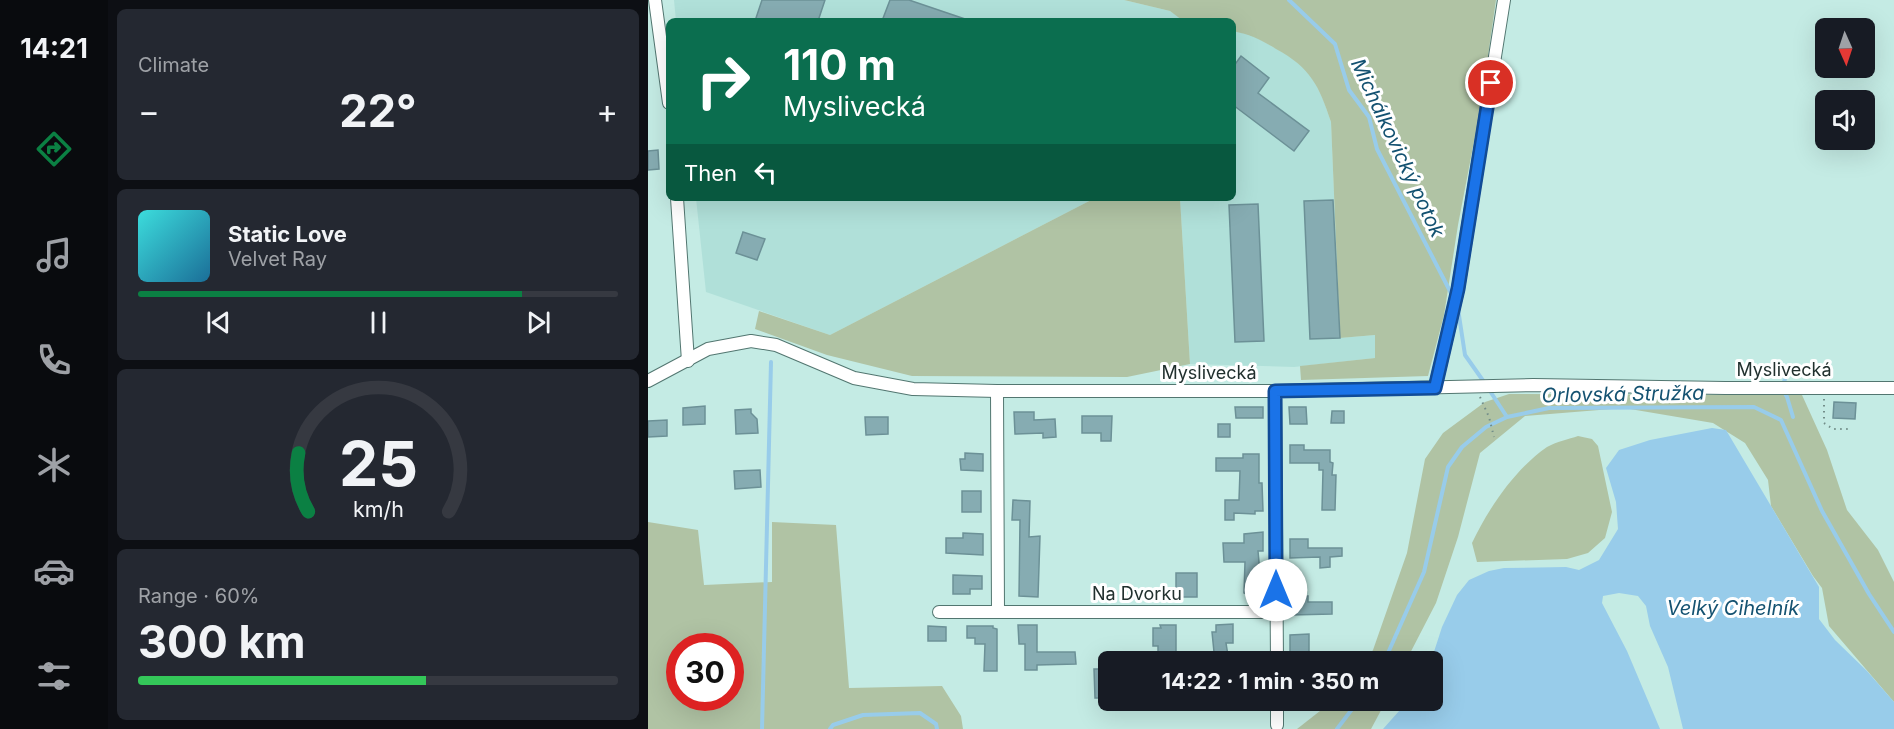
<!DOCTYPE html>
<html lang="en">
<head>
<meta charset="utf-8">
<style>
	:root { --surface:#171b24; --page:#242831; --text:#f1f3f6; --muted:#9ea1a6; --line:#363941; --accent:#0b8043 }
	body { margin:0; font-family:Inter,sans-serif; background:var(--page); color:var(--text); height:100vh; display:flex; flex-direction:column; font-size:22px; white-space:nowrap }
	* { box-sizing:border-box; margin:0 }
	p { font-size:20px; color:var(--muted) }
	.icon { flex:none; width:33px; height:33px; fill:none; stroke:currentColor; stroke-width:2; stroke-linecap:round; stroke-linejoin:round }
	.map { position:relative; flex:1; overflow:hidden }
	.drawer { display:flex; flex-direction:column; gap:9px; padding:9px; background:#0d0f14; width:540px }
	.drawer>* { flex:none }
	.banner { position:absolute; left:18px; top:18px; width:570px; height:183px; border-radius:9px; box-shadow:0 6px 24px #0002; background:#0b6e4f; color:#fff; overflow:hidden }
	.needle { width:39px; rotate:177deg }
	.fabs { position:absolute; left:1167px; top:18px; display:grid; gap:12px }
	.fabs a { display:grid; place-items:center; width:60px; height:60px; border-radius:9px; background:var(--surface); box-shadow:0 6px 24px #0002; font-size:30px }
	.speed { position:absolute; left:18px; top:633px; display:flex; gap:12px; font-size:30px; font-weight:700; text-align:center }
	.speed>* { display:grid; place-content:center; width:78px; height:78px; border-radius:50%; background:var(--surface); box-shadow:0 6px 24px #0002; line-height:1 }
	.speed .limit { border:9px solid #d22; background:#fff; color:#111 }
	.pin { position:absolute; display:grid; place-items:center; width:51px; height:51px; color:#fff; margin:-26px; border:3px solid #fff; border-radius:50%; box-shadow:0 2px 6px #0007 }
	.me { position:absolute; width:66px; margin:-33px; rotate:0deg; stroke-linejoin:round; filter:drop-shadow(0 0 4px #0008) }
	.turn { display:flex; align-items:center; gap:21px; height:126px; padding:0 18px; font-size:27px }
	.turn .icon { width:78px; height:78px; stroke-width:2.5 }
	.turn b { display:block; font-size:42px; line-height:51px }
	.then { display:flex; align-items:center; height:57px; padding:0 18px; background:#0003; gap:12px; font-size:22px }
	.big { font-size:45px; font-weight:700; line-height:1.1 }
	.drawer .card { flex:1; display:flex; flex-direction:column; justify-content:center; gap:9px; min-width:0; padding:0 21px; border-radius:9px; background:var(--page) }
	.drawer .dial { align-items:center; gap:0 }
	.dial svg { height:156px; overflow:visible; fill:none; stroke:var(--line); stroke-width:7; stroke-linecap:round; text-anchor:middle }
	.dial text { fill:var(--text); stroke:none }
	.song { display:flex; align-items:center; gap:18px }
	.cover { width:72px; height:72px; border-radius:9px; background:linear-gradient(135deg,hsl(180 70% 55%),hsl(200 70% 35%)) }
	.played { height:6px; border-radius:3px; background:linear-gradient(90deg,var(--accent) 80%,var(--line) 80%) }
	.keys { display:flex; justify-content:space-around; direction:ltr }
	.heat { display:flex; justify-content:space-between; align-items:center; font-size:33px; direction:ltr }
	.charge { height:9px; border-radius:4px; background:linear-gradient(90deg,#34c759 60%,var(--line) 0) }
	.trip { position:absolute; left:450px; top:651px; width:345px; height:60px; border-radius:9px; background:var(--surface); box-shadow:0 6px 24px #0002; font-weight:700; line-height:60px; text-align:center }
	main { display:flex; flex:1; min-height:0 }
	.menu { display:flex; flex-direction:column; width:108px; justify-content:space-around; align-items:center; background:#090b0e; color:var(--muted) }
	.menu .icon { width:42px; height:42px }
	.menu .selected { color:var(--accent) }
	.menu b { font-size:27px; color:var(--text) }
	.map>svg:first-child { display:block }
</style>
</head>
<body>
<main>
<nav class="menu">
<b>14:21</b>
<svg class="icon selected" aria-label="directions" viewBox="0 0 24 24"><path d="M12 3l9 9-9 9-9-9zM9 14v-3h6M13 9l2 2-2 2"/></svg>
<svg class="icon" aria-label="music" viewBox="0 0 24 24"><path d="M9 18V5l10-2v13"/><circle cx="6" cy="18" r="3"/><circle cx="16" cy="16" r="3"/></svg>
<svg class="icon" aria-label="phone" viewBox="0 0 24 24"><path d="M5 4h4l2 5-3 2q2 4 5 5l2-3 5 2v4C11 20 4 13 5 4z"/></svg>
<svg class="icon" aria-label="climate" viewBox="0 0 24 24"><path d="M12 3v18M4 7l16 10M4 17L20 7"/></svg>
<svg class="icon" aria-label="car" viewBox="0 0 24 24"><path d="M5 17H2v-5l4-1 3-4h7l3 4 3 1v5h-3M9 17h6M6 11h13"/><circle cx="7" cy="17" r="2"/><circle cx="17" cy="17" r="2"/></svg>
<svg class="icon" aria-label="filters" viewBox="0 0 24 24"><path d="M4 7h16M4 17h16"/><circle cx="9" cy="7" r="2"/><circle cx="15" cy="17" r="2"/></svg>
</nav>
<section class="drawer">
<div class="card"><p>Climate</p>
<div class="heat"><a>−</a><b class="big">22°</b><a>+</a></div>
</div>
<div class="card">
<div class="song"><i class="cover"></i><div><b>Static Love</b><p>Velvet Ray</p></div></div>
<div class="played"></div>
<div class="keys"><svg class="icon" aria-label="previous" viewBox="0 0 24 24"><path d="M18 5L8 12l10 7zM5 5v14"/></svg><svg class="icon" aria-label="pause" viewBox="0 0 24 24"><path d="M8 5v14M16 5v14"/></svg><svg class="icon" aria-label="next" viewBox="0 0 24 24"><path d="M6 5l10 7-10 7zM19 5v14"/></svg></div>
</div>
<div class="card dial"><svg viewBox="0 0 100 80">
<path d="M14 69A42 42 0 1 1 86 69"/>
<path d="M14 69A42 42 0 0 1 9 39" stroke="#0b8043"/>
<text x="50" y="56" font-size="32" font-weight="700">25</text>
<text x="50" y="72" font-size="11">km/h</text>
</svg></div>
<div class="card"><p>Range · 60%</p><b class="big">300 km</b><div class="charge"></div></div>
</section>
<div class="map">
<svg width="1246" height="729" viewBox="0 0 1246 729">
	<rect width="100%" height="100%" fill="#c4ebe4"/>
	<g fill="#b0e0d9">
		<path d="M26,0H476L522,11L534,19L540,21H28Z"/>
		<path d="M585,31L604,35L641,56L656,68L665,79L675,99L683,122L692,338L727,335V358L646,367L542,364L532,198H585Z"/>
		<path d="M48,198H447L182,335L58,292Z"/>
	</g>
	<g fill="#b0c3a4" fill-rule="evenodd">
		<path d="M476,0H848L833,105L810,225L796,315L780,376L653,380L652,366L727,358V335L692,338L683,122C671,86 663,68 628,49C612,39 603,35 585,31V21H540L534,20L522,11Z"/>
		<path d="M447,198H532L542,364L479,377L264,376L179,355L107,329L111,311L182,335Z"/>
		<path d="M861,394L1154,395L1179,450L1199,510L1230,550L1246,582V702L1181,626L1174,588L1165,576L1123,506L1120,480L1097,443L1065,423L976,408L877,416L832,453L810,537L788,603L758,661L717,662L725,650L759,553L777,459L795,433L837,402Z"/>
		<path d="M930,436L944,439L950,446L964,512L957,538L940,553L919,559L829,562L824,543C840,509 867,469 899,447C908,442 921,439 930,436Z"/>
		<path d="M0,522L50,530L56,585L124,582V522L188,525L201,688L294,686L313,716L315,729H0ZM82,646V698H32V646Z"/>
		<path d="M686,700H738V701L723,729H649Z"/>
	</g>
	<path fill="#98ccea" d="M1064,428L1078,430L1171,587V619L1187,640L1219,671L1246,702V729H1035L1020,667L1002,626L998,606L990,596L971,593L955,596L954,603L979,651L1012,729H735L760,701L784,700V662L783,661L794,627L809,595L821,580L841,571L856,568L918,567L931,570L951,560L970,529L968,502L958,468L971,450L1002,440Z"/>
	<g fill="none" stroke-linecap="round" stroke-linejoin="round">
		<g stroke="#98ccea" stroke-width="4">
			<path d="M641,0L687,44L701,90L721,117L729,149L805,297"/>
			<path d="M810,309L817,355L836,382"/>
			<path d="M1137,379L1134,388L1139,397L1145,417"/>
			<path d="M840,388L859,417"/>
			<path d="M736,662L776,572L800,467L814,447L838,427L859,417L901,408L1106,407L1133,420L1174,511L1221,594L1246,632"/>
			<path d="M114,729L123,362"/>
			<path d="M182,729L185,725L215,715L272,713L288,724L289,729"/>
			<path d="M689,729L711,700"/>
		</g>
	</g>
	<g fill="#86acb2" stroke="#6c9197" stroke-width="1.5">
		<path d="M114,0H177L170,21H107Z"/>
		<path d="M242,0H261L317,19L316,21H234Z"/>
		<path d="M593,56L621,78L610,93L661,131L646,151L585,105V67Z"/>
		<path d="M10,150L11,169L0,170V151Z"/>
		<path d="M685,200L692,338L662,339L656,201Z"/>
		<path d="M610,204L616,341L587,342L581,205Z"/>
		<path d="M95,232L117,239L109,260L88,253Z"/>
		<path d="M1186,402L1208,403L1207,419L1185,418Z"/>
		<path d="M57,406V424L35,425V408Z"/>
		<path d="M587,407H615V418H588Z"/>
		<path d="M641,407H658L659,424H642Z"/>
		<path d="M103,409V413L109,419L110,433L88,434L87,410Z"/>
		<path d="M684,411H696V423H683Z"/>
		<path d="M366,412H386V420L407,419L408,437L395,438V433L367,434Z"/>
		<path d="M434,416H464L463,441H453V433H434Z"/>
		<path d="M217,417H240V434L218,435Z"/>
		<path d="M19,420V436L0,437V421Z"/>
		<rect x="570" y="424" width="12" height="13"/>
		<path d="M642,445H656V450H682V462L685,463L684,475H688L687,510H674L675,470H671V463H642Z"/>
		<path d="M317,453L335,454V471L313,470L312,459H317Z"/>
		<path d="M595,454H611V483H614L615,511H607V514L586,513V520H577V500H591L592,471H568V458H595Z"/>
		<path d="M112,470L113,487L87,489L86,471Z"/>
		<rect x="314" y="491" width="19" height="21"/>
		<path d="M365,500L382,501L381,537L392,536L390,597L371,596L372,520H364Z"/>
		<path d="M615,532V551H610L612,573H615V598L600,597V594L596,593L597,562H576L575,543H596V534Z"/>
		<path d="M315,533L335,534V555L298,553V538H315Z"/>
		<path d="M642,539H660V548H694V556L682,557V567L672,568V557L642,558Z"/>
		<rect x="528" y="573" width="21" height="24"/>
		<path d="M305,575L334,576V589H322V594H305Z"/>
		<path d="M643,596H660V602H684V614L643,615Z"/>
		<path d="M585,624V643H578L581,662H567L564,632H568V625Z"/>
		<path d="M370,625H389V652H427L428,664L389,665V670H377V644H371Z"/>
		<path d="M512,625H528V662H510V646H505V628H513Z"/>
		<path d="M280,626L298,627V641H280Z"/>
		<path d="M319,626H345V628L349,629V671H336L337,644H327V638H319Z"/>
		<path d="M661,634V655H642V635Z"/>
		<path d="M446,669H460V698H447Z"/>
	</g>
	<g fill="none" stroke-linecap="round" stroke-linejoin="round">
		<defs>
			<g id="street">
				<path d="M7,0L21,103"/>
				<path d="M29,198L40,361"/>
				<path d="M0,381L60,349L103,341L128,345L206,378L265,389L349,391H627L885,385L1077,388H1246"/>
				<path d="M787,388L810,289L856,0"/>
				<path d="M349,391L350,612"/>
				<path d="M627,391L629,662"/>
				<path d="M291,612H628"/>
				<path d="M629,700V725"/>
			</g>
		</defs>
		<use href="#street" stroke="#527670" stroke-width="14"/>
		<g stroke="#728d88" stroke-width="2" stroke-dasharray="1.5 4.5" stroke-linecap="butt">
			<path d="M832,397L841,417L846,437"/>
			<path d="M1176,399V423L1185,429H1204"/>
		</g>
		<use href="#street" stroke="#fff" stroke-width="12"/>
	</g>
	<g fill="none" stroke-linecap="round" stroke-linejoin="round">
		<defs>
			<path id="route" d="M628,590L627,391L787,388L810,289L843,83"/>
		</defs>
		<use href="#route" stroke="#114b97" stroke-width="15"/>
		<use href="#route" stroke="#1a73e8" stroke-width="10"/>
	</g>
	<g text-anchor="middle" stroke-width="6" stroke-linejoin="round" paint-order="stroke">
		<g font-size="18" fill="#21302e" stroke="#fff">
			<text x="1136" y="376">Myslivecká</text>
			<text x="561" y="379">Myslivecká</text>
			<text x="489" y="600">Na Dvorku</text>
		</g>
		<g font-size="20" font-style="italic" fill="#145271" stroke="#fff">
			<text transform="translate(750 148) rotate(65)" y="7">Michálkovický potok</text>
			<text transform="translate(975 394) rotate(-1)" y="7">Orlovská Stružka</text>
			<text x="1085" y="615">Velký Cihelník</text>
		</g>
	</g>
</svg>
<div class="fabs">
<a><svg class="needle" viewBox="-14 -14 28 28"><path d="M0-13l5 13h-10z" fill="#e53935"/><path d="M0 13l5-13h-10z" fill="#9ea1a6"/></svg></a>
<a><svg class="icon" aria-label="sound" viewBox="0 0 24 24"><path d="M4 9h4l5-4v14l-5-4H4zM17 9q2 3 0 6"/></svg></a>
</div>
<div class="speed"><div class="limit">30</div></div>
<div class="pin" style="left:843px;top:83px;background:#d93025"><svg class="icon" aria-label="arrive" viewBox="0 0 24 24"><path d="M6 21V4h12l-3 4 3 4H6"/></svg></div>
<svg class="me" style="left:628px;top:590px" viewBox="-20 -20 40 40"><circle r="19" fill="#fff"/><path d="M0-13L10 11 0 6-10 11z" fill="#1a73e8"/></svg>
<div class="trip">14:22 · 1 min · 350 m</div>
<div class="banner">
<div class="turn"><svg class="icon" aria-label="right" viewBox="0 0 24 24"><path d="M7 20v-9h11M14 6l5 5-5 5"/></svg><div><b>110 m</b>Myslivecká</div></div>
<div class="then">Then<svg class="icon" aria-label="left" viewBox="0 0 24 24"><path d="M17 20v-9H6M10 6l-5 5 5 5"/></svg></div>
</div>
</div>
</main>
</body>
</html>
